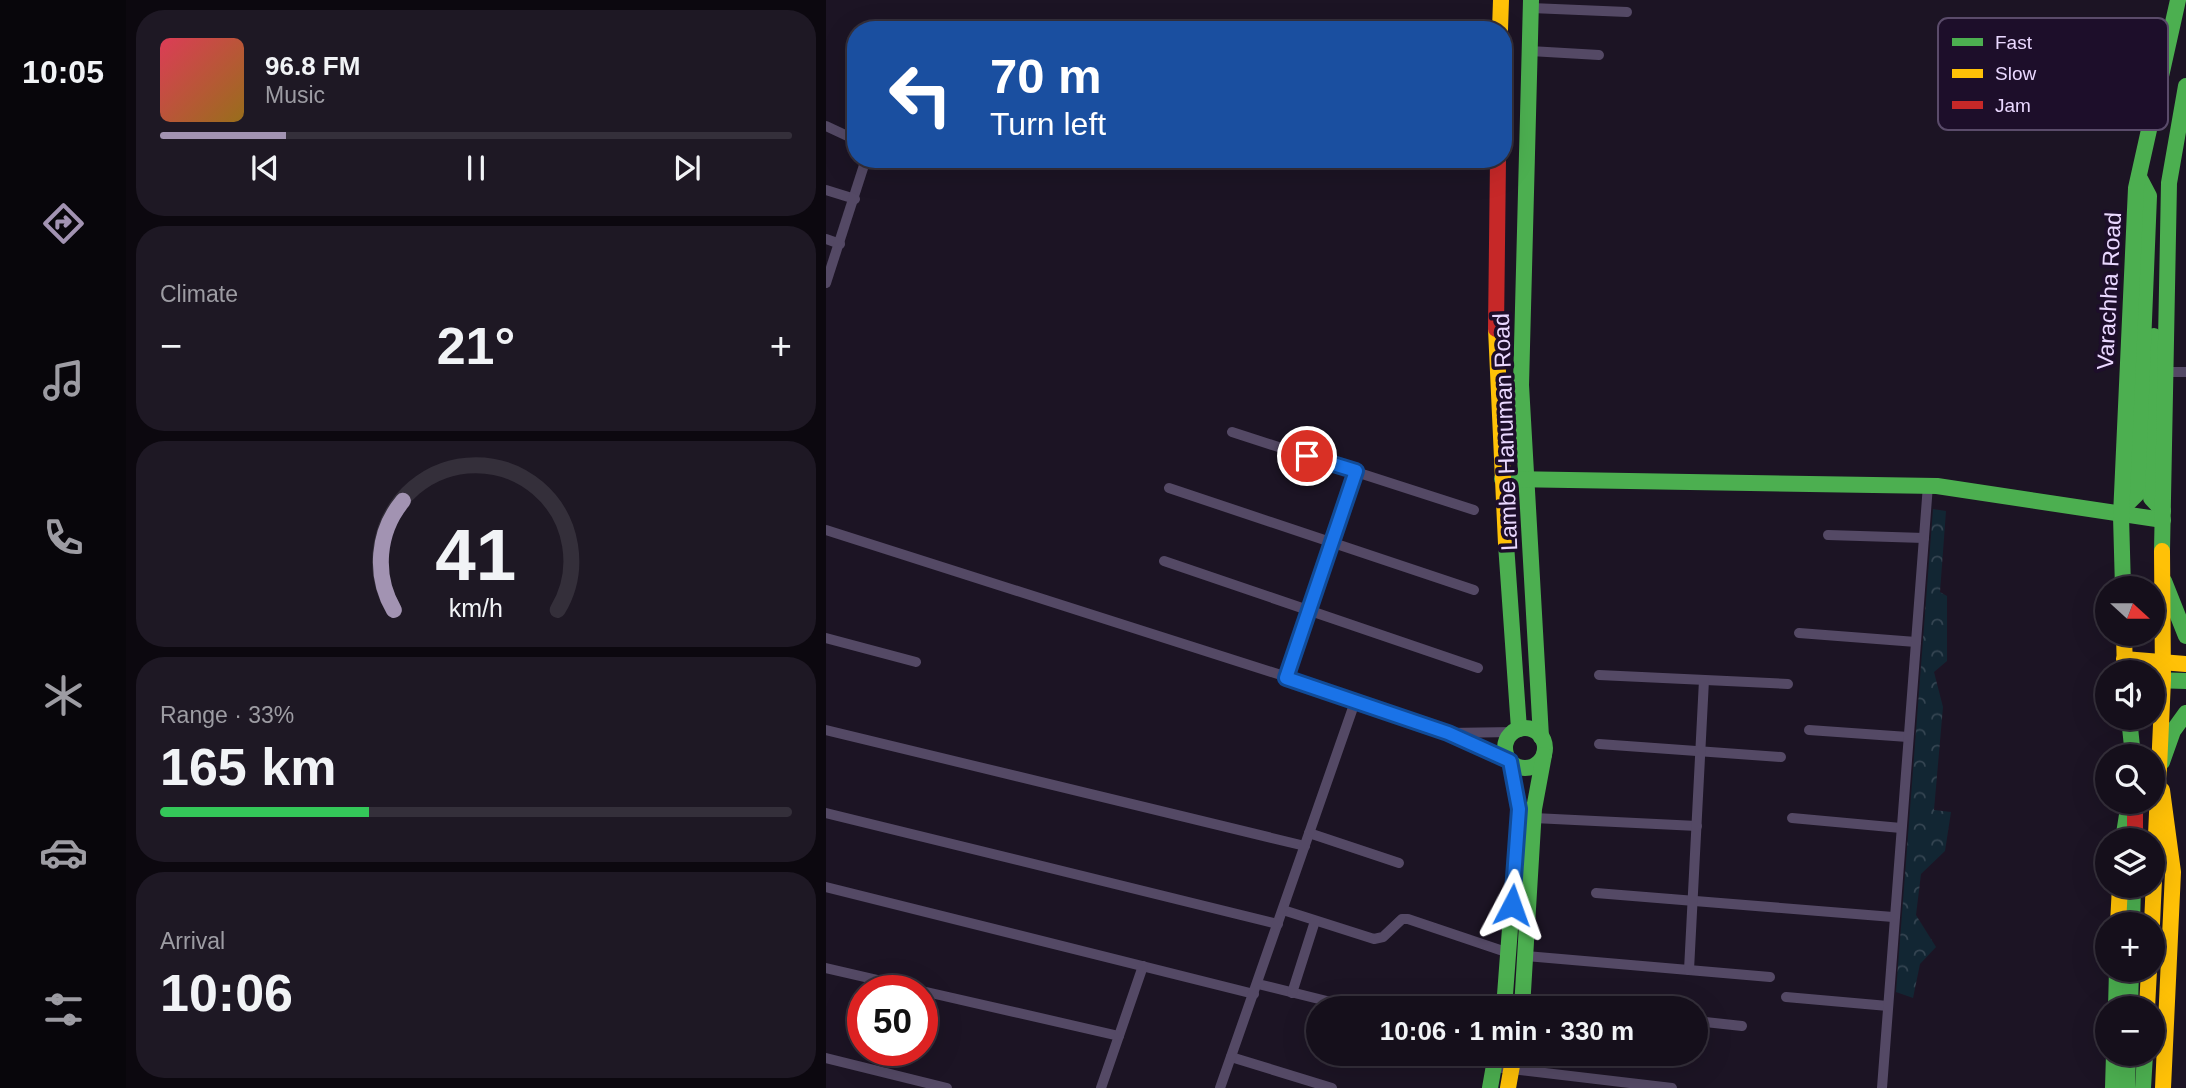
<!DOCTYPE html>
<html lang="en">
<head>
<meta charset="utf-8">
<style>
	:root { --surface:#150f1b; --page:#1e1824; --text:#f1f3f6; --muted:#9d9ca3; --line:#342f3a; --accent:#a293b2 }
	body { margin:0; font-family:Arial,sans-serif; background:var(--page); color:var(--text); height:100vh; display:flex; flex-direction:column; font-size:26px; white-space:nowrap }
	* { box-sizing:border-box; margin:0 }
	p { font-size:23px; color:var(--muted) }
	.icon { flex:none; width:38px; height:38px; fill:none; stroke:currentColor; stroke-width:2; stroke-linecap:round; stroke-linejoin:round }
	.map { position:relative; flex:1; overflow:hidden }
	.side { display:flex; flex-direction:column; gap:10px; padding:10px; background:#0c080f; width:700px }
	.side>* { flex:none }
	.top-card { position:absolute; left:21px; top:21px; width:665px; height:147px; border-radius:28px; box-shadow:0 7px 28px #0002,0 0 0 2px var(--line); background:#1a4fa0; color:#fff; overflow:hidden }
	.needle { width:46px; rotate:111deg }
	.controls { position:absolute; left:1269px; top:576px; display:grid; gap:14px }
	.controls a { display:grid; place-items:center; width:70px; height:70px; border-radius:50%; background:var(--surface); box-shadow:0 7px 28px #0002,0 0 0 2px var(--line); font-size:35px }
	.speed { position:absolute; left:21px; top:975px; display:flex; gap:14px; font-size:35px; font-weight:700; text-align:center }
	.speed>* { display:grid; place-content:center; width:91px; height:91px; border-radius:50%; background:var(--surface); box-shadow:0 7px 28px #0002,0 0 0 2px var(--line); line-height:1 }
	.speed .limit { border:10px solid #d22; background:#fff; color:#111 }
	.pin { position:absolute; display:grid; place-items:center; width:60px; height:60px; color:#fff; margin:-30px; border:4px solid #fff; border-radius:50%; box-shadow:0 2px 7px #0007 }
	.me { position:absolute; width:77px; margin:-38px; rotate:4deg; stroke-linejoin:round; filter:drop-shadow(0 0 5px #0008) }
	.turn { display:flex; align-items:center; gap:24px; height:147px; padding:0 28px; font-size:32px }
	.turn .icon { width:91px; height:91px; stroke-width:2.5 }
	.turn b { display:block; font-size:49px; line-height:60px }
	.big { font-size:52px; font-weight:800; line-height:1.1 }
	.side .tile { flex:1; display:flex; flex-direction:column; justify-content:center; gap:10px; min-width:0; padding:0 24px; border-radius:28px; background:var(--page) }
	.side .dial { align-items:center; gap:0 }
	.dial svg { height:182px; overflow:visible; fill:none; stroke:var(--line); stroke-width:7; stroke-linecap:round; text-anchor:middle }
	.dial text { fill:var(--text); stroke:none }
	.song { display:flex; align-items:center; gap:21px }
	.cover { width:84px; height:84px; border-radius:10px; background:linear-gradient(135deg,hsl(350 70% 55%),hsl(40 70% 35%)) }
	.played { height:7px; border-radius:4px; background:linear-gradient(90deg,var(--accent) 20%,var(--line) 20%) }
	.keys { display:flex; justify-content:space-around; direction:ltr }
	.heat { display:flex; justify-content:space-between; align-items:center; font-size:38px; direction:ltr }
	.charge { height:10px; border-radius:5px; background:linear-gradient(90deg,#34c759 33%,var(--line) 0) }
	.trip { position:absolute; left:480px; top:996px; width:402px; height:70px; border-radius:35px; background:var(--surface); box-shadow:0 7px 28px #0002,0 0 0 2px var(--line); font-weight:800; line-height:70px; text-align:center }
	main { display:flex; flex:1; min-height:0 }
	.menu { display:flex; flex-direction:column; width:126px; justify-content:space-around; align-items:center; background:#08060b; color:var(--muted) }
	.menu .icon { width:49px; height:49px }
	.menu .active { color:var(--accent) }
	.menu b { font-size:32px; color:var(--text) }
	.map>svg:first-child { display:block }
</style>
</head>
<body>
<main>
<nav class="menu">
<b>10:05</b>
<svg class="icon active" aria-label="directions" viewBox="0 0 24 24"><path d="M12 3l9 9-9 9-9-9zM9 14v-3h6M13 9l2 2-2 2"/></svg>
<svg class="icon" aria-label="music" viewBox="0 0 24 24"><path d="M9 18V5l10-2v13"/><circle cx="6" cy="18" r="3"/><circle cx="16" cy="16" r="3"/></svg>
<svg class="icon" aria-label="phone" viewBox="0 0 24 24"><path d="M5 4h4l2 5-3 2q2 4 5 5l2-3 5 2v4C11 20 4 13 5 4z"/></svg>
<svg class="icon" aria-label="climate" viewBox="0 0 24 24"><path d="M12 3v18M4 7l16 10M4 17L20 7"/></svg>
<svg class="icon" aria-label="car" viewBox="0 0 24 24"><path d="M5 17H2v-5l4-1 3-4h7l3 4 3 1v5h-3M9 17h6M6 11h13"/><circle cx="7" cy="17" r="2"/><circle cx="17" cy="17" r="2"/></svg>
<svg class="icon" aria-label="filters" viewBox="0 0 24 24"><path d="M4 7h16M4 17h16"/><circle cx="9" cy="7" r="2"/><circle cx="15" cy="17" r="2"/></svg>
</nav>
<section class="side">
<div class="tile">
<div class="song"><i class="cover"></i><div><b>96.8 FM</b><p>Music</p></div></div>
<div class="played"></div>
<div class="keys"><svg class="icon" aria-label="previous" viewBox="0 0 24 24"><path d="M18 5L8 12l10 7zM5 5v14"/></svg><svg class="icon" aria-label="pause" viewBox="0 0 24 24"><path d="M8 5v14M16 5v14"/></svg><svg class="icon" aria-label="next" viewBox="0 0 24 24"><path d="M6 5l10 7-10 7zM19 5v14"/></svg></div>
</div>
<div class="tile"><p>Climate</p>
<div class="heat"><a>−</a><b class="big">21°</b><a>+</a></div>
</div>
<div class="tile dial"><svg viewBox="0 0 100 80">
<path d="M14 69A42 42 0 1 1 86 69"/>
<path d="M14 69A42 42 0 0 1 18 21" stroke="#a293b2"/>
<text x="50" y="56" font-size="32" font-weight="700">41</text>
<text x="50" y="72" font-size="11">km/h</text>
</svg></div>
<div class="tile"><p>Range · 33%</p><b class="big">165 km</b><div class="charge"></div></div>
<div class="tile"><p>Arrival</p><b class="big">10:06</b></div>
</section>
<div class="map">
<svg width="1360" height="1088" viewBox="0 0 1360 1088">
	<defs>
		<pattern id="forest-crowns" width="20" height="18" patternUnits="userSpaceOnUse" patternTransform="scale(1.75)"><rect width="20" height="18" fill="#122633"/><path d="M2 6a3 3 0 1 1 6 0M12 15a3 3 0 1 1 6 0" fill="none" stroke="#354552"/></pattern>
	</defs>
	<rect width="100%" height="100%" fill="#1c1424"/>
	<path fill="url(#forest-crowns)" d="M1107,509L1120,511L1114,592L1121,596V661L1108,672L1117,707L1108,810L1125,812L1119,851L1095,874L1090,915L1110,947L1094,964L1087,998L1070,992Z"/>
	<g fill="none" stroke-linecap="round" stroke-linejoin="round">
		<g stroke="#544965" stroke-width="10">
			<path d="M705,8L801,12"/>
			<path d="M704,51L773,55"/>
			<path d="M0,126L30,140"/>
			<path d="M0,190L29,199"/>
			<path d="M0,239L14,244"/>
			<path d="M0,283L40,159"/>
			<path d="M1339,372H1360"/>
			<path d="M406,432L648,510"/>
			<path d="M343,488L648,590"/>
			<path d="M0,530L530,699L622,733"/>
			<path d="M1002,535L1098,538"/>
			<path d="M338,561L652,668"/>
			<path d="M973,633L1090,642"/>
			<path d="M0,638L90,662"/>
			<path d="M773,675L962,684"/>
			<path d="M461,678L530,471"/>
			<path d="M0,730L479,846"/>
			<path d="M983,730L1082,737"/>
			<path d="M773,744L955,757"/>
			<path d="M684,761L622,733L688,732"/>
			<path d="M0,813L452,924"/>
			<path d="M708,818L871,826"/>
			<path d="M966,818L1075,828"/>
			<path d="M483,833L573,863"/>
			<path d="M0,887L428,994"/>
			<path d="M770,893L1067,917"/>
			<path d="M457,910L548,939L557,937L576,919H582L683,953"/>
			<path d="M700,956L944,977"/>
			<path d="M0,968L95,990"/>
			<path d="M863,970L878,680"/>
			<path d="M432,984L529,1008"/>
			<path d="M96,991L293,1036"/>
			<path d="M466,993L489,921"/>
			<path d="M960,997L1062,1006"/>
			<path d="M697,1002L752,1008"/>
			<path d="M870,1021L916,1026"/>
			<path d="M405,1057L506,1088"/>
			<path d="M0,1058L121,1088"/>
			<path d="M668,1067L846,1088"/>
			<path d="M275,1088L317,966"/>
			<path d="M394,1088L530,699"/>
			<path d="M1056,1088L1102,485"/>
		</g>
		<g stroke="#4caf50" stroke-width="16">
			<path d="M705,0L695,385L715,737"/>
			<path d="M1328,336L1325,498L1337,511"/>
			<path d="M676,479L1111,486L1337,520"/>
			<path d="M1295,510L1311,494L1323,196L1313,177"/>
			<path d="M680,544L693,729"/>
			<path d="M1336,551L1343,183L1360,86"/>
			<path d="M1338,581L1360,636"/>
			<path d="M1297,588L1295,516L1310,188L1352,0"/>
			<path d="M1326,680L1360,681"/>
			<path d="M1303,718L1307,756"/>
			<circle cx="699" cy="748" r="20"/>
			<path d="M1336,762L1347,731L1360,713"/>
			<path d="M1297,840L1303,802"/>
			<path d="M1306,924L1307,886"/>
			<path d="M678,1008L693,809L684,761"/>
			<path d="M696,1008L708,809L718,755"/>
			<path d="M1290,1008L1291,970"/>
			<path d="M1304,1008L1305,970"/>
			<path d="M664,1088L670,1054"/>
			<path d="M1287,1088L1288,1054"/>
			<path d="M1301,1088L1302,1054"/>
			<path d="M1317,1088L1319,1054"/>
		</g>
		<g stroke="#ffc107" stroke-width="16">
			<path d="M674,30L675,0"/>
			<path d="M670,329L680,544"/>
			<path d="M1298,634L1299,672"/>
			<path d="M1298,659L1360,664"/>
			<path d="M1336,790L1347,872L1337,1088"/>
			<path d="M1292,924L1294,886"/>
			<path d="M1326,924L1337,680L1336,551"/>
			<path d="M1321,1008L1323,970"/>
			<path d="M682,1088L688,1054"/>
		</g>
		<g stroke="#c62828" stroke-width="16">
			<path d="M670,329L672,159"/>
			<path d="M1309,802V840"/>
		</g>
	</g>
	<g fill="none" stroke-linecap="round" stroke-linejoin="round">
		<defs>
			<path id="route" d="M481,456L530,471L460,678L622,733L684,761L693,809L686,905"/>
		</defs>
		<use href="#route" stroke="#114b97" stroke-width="18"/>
		<use href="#route" stroke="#1a73e8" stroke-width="12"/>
	</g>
	<g text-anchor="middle" stroke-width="7" stroke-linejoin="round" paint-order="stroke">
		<g font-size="23" fill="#ead8ff" stroke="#1d0e2a">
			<text transform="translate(1283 291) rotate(-87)" y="8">Varachha Road</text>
			<text transform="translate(679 432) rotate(-92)" y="8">Lambe Hanuman Road</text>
		</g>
	</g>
	<rect x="1112" y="18" width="230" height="112" rx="10" fill="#1d0e2a" stroke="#5a4b6a" stroke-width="2"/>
	<rect x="1126" y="38" width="31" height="8" fill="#4caf50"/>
	<rect x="1126" y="69" width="31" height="9" fill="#ffc107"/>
	<rect x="1126" y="101" width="31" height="8" fill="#c62828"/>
	<g font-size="19" fill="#ead8ff">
		<text x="1169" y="49">Fast</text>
		<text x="1169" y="80">Slow</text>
		<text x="1169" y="112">Jam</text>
	</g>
</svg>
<div class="controls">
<a><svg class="needle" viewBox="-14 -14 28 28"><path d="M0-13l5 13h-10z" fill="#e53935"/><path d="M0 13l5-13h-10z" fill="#9d9ca3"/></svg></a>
<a><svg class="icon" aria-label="sound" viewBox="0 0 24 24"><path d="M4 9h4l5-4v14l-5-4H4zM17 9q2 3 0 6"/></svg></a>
<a><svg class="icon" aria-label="search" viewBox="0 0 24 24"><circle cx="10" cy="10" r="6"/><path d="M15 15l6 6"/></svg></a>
<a><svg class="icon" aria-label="layers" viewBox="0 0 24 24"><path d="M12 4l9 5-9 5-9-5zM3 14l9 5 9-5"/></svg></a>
<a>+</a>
<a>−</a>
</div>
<div class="speed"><div class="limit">50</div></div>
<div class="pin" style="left:481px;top:456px;background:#d93025"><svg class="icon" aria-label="arrive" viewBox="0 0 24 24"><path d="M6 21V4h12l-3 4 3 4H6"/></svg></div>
<svg class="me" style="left:686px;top:905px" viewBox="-20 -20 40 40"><path d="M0-17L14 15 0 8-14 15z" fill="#1a73e8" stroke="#fff" stroke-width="4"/></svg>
<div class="trip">10:06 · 1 min · 330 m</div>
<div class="top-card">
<div class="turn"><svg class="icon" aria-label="left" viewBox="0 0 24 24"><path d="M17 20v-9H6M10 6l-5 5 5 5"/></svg><div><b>70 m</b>Turn left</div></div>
</div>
</div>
</main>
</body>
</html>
